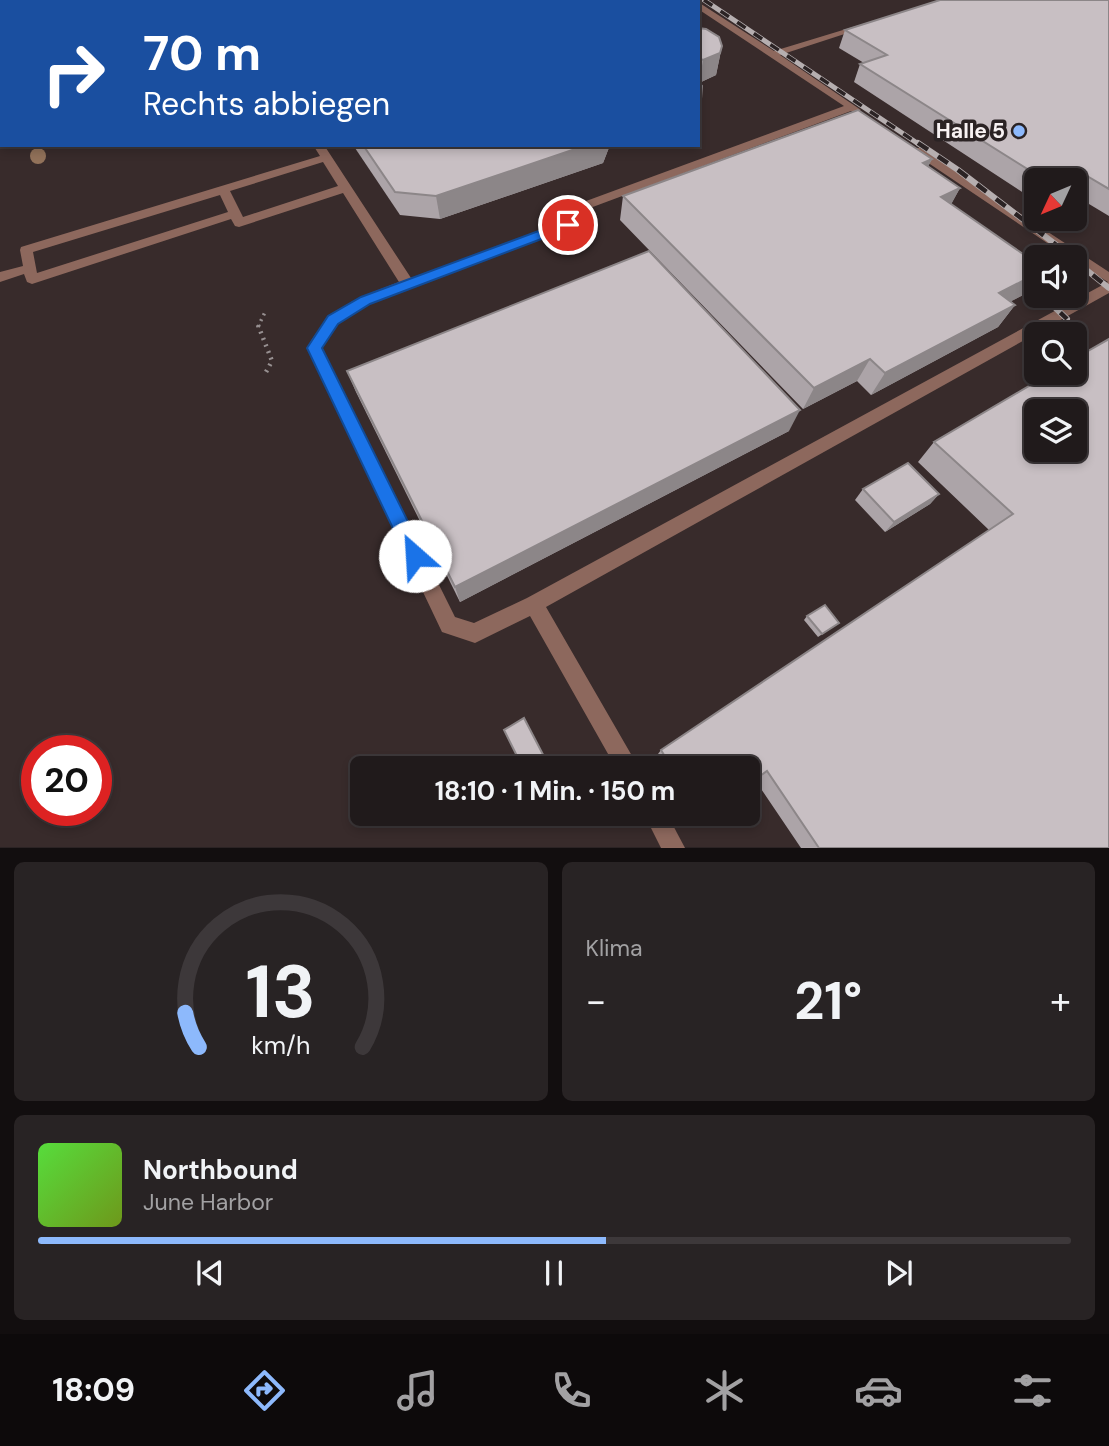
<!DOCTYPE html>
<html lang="de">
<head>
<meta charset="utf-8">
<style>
	:root { --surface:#201a1b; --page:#282324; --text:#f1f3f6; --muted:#a2a1a3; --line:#3d383a; --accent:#8db9fc }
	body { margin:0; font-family:"DM Sans",sans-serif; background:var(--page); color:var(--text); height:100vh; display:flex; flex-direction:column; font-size:26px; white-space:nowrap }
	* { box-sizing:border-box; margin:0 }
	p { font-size:23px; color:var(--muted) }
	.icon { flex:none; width:38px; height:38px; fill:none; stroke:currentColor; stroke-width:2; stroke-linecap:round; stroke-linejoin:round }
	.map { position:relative; height:848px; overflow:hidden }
	.details { display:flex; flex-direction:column; gap:14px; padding:14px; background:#120e0f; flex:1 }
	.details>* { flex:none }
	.top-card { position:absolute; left:0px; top:0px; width:700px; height:147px; box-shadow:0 4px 10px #0003,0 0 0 2px var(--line); background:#1a4fa0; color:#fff; overflow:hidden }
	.needle { width:46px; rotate:226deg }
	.buttons { position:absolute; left:1024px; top:168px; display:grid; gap:14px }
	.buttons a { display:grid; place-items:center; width:63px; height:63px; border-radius:10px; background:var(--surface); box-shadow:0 4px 10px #0003,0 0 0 2px var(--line); font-size:35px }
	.speed { position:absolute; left:21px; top:735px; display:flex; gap:14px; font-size:35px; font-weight:700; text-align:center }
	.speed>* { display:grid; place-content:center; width:91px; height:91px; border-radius:50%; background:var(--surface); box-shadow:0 4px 10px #0003,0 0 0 2px var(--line); line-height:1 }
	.speed .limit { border:10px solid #d22; background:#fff; color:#111 }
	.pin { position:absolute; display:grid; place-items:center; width:60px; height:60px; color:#fff; margin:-30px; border:4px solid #fff; border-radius:50%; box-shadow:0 2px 7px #0007 }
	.me { position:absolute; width:77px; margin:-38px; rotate:334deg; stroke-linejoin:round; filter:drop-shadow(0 0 5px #0008) }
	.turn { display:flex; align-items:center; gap:24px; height:147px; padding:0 28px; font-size:32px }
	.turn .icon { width:91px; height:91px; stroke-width:2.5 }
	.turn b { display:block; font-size:49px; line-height:60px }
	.big { font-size:52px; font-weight:700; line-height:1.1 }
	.details .card { flex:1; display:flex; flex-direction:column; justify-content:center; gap:10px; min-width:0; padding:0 24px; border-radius:10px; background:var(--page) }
	.details .dial { align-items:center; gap:0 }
	.dial svg { height:182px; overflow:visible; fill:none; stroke:var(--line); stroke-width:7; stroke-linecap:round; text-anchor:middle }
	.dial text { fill:var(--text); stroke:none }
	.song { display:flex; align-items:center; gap:21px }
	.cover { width:84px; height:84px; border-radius:10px; background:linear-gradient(135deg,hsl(110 70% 55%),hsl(80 70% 35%)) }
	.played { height:7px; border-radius:4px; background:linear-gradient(90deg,var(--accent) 55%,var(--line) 55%) }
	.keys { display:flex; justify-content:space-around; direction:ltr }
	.heat { display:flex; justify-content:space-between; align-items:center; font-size:38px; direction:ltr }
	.details .tiles { flex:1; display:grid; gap:14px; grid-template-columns:1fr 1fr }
	.card:last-child { grid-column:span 2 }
	.trip { position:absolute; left:350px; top:756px; width:410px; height:70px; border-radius:10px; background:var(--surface); box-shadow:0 4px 10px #0003,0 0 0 2px var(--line); font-weight:700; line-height:70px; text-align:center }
	.tab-bar { display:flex; height:112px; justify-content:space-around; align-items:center; background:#0d0a0b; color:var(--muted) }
	.tab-bar .icon { width:49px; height:49px }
	.tab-bar .selected { color:var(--accent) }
	.tab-bar b { font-size:32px; color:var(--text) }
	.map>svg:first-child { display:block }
</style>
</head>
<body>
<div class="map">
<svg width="1109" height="848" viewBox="0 0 1109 848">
	<rect width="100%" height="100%" fill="#2b2324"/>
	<path fill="#382b2b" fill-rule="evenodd" d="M0,0H1109V847H0ZM2,2H698V145H2ZM1036,180H1074V219H1036ZM1036,257H1074V296H1036ZM1036,334H1074V373H1036ZM1036,411H1074V450H1036ZM37,751H96V810H37ZM362,768H747V814H362Z"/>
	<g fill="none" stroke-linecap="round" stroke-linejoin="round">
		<path stroke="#979091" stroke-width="3.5" stroke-dasharray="2 4.5" stroke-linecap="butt" d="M258,327L265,312"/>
		<path stroke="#979091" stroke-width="4.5" stroke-dasharray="2 5" stroke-linecap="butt" d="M258,325L272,361L266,372"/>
		<g fill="#8d685d" fill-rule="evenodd">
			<rect x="141" y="0" width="8" height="2"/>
			<path d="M698,2L774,51L866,23V27L780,55L861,110L856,113L851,111L590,208L597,216L595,219L371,303L338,324L321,348L455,617L474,623L527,598L1108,282L1074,261V257H1068L912,152V148H920L1109,272V293L546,607L639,768H616L530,616L475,643L442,632L307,348C331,305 356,299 399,282L343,193L239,227L235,226L231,219L32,284L27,282L24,274L0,282V272L23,266L20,250L21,247L320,156L313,145H324L411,278L583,215L576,207L578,204L844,106L698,9ZM323,162L338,186L243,217L230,191ZM220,195L228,212L37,273L33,252Z"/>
			<path d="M644,814H667L685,848H661Z"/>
		</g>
		<defs>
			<path id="rail-far1" d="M704,0L920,145"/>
			<g id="rail">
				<path d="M918,143L958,170L1072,257"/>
				<path d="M1074,260L1109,288"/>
				<path d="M1043,296L1067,319"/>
			</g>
		</defs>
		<use href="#rail-far1" stroke="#b6afb0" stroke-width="5"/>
		<use href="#rail" stroke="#b6afb0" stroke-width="6"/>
		<use href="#rail-far1" stroke="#2b2324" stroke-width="3.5" stroke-dasharray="10" stroke-linecap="butt"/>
		<use href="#rail" stroke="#2b2324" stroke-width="4.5" stroke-dasharray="12" stroke-linecap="butt"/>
	</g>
	<circle fill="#92725a" cx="38" cy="156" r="8"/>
	<g fill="#aca4a8">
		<path d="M1109,0V216L1074,195V180H1036V201L854,82L860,64L864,63L839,48L845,30Z"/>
		<path d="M698,28L722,46L716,75L699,83L702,86L698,111Z"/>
		<path d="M353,145H610L603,163L440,219L400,215Z"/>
		<path d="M932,159L928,166L960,188L951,204L1027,293L1011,301L1015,305L998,327L871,395L857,381L803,409L620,220L623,196Z"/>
		<path d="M347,371L789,431L460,602L356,392Z"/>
		<path d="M1051,373L1109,848H801L747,768H661L655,758L661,750L989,530L918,462L934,442Z"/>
		<path d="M863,489L939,494L930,504L885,532L855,500Z"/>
		<path d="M807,616L839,623L818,637L804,620Z"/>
		<path d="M688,814H707L693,822Z"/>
	</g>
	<g fill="#8c8688">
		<path d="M402,0H494L487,2H395Z"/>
		<path d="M590,0H661V2H583Z"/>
		<path d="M722,46L716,75L699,83L703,60Z"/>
		<path d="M587,145H610L603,163L440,219L436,196Z"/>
		<path d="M932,159L920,183L923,163Z"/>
		<path d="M1082,173L1074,183V180H1065Z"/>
		<path d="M960,188L947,212L941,197Z"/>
		<path d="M1036,274V282L1027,293L983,316L999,293Z"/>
		<path d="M1015,305L998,327L871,395L885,373Z"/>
		<path d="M870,359L857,381L803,409L814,388Z"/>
		<path d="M800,410L789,431L460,602L455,587Z"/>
		<path d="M939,494L930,504L885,532L894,522Z"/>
	</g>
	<g fill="#c8bfc3" stroke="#8c8688" stroke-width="2" fill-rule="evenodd">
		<path d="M194,0H402L395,2H186Z"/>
		<path d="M452,0H590L583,2H445Z"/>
		<path d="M940,0H1109V189L1082,173L1065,180H1045L860,64L887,55L845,30Z"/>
		<path d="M698,28L706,29L719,37L722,46L720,53L703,60L698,57Z"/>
		<path d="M698,82L702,86L701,99L698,101Z"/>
		<path d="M858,110L932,159L923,163L960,188L941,197L1036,263V274L999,293L1015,305L885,373L870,359L814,388L623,196Z"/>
		<path d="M363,145H587L436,196L395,192Z"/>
		<path d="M649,251L800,410L455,587L347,371Z"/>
		<path d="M1109,339V848H819L767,771L747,785V768H672L661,750L1013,514L934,442L1051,373H1074V359ZM1036,411H1074V450H1036Z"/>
		<path d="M908,463L939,494L894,522L863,489Z"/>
		<path d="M825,605L839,623L822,634L807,616Z"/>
		<path d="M524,718L550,768H523L504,730Z"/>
	</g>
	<path fill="#1a73e8" stroke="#114b97" stroke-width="2" d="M568,220L573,222V227L370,304L338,324L322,348L425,556L422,562L415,565L409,562L307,348L328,316L361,297Z"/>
	<circle fill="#8db9fc" stroke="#2b2324" stroke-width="2.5" cx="1019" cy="131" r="7"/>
	<g text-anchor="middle" stroke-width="7" stroke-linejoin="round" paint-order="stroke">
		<g font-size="21" font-weight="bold" fill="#f8f2f3" stroke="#2b2324" text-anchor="end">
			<text x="1005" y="138">Halle 5</text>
		</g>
	</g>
</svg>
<div class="buttons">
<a><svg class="needle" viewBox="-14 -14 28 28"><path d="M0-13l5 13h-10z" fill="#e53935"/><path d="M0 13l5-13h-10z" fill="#a2a1a3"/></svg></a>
<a><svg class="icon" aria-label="sound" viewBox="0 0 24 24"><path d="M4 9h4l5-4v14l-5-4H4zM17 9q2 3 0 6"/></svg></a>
<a><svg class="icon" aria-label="search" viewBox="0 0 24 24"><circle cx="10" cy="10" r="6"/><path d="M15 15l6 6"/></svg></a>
<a><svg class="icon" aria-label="layers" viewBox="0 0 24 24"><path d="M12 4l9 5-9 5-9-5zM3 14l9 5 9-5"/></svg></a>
</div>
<div class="speed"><div class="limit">20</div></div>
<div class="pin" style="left:568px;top:225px;background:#d93025"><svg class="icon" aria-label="arrive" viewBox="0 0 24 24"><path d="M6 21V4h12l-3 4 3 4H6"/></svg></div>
<svg class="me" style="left:415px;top:556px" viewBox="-20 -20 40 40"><circle r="19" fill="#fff"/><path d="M0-13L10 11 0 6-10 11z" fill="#1a73e8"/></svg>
<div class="trip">18:10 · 1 Min. · 150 m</div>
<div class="top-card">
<div class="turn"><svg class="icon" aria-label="right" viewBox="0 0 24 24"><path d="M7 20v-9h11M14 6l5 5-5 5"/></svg><div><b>70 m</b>Rechts abbiegen</div></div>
</div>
</div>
<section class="details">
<div class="tiles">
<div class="card dial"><svg viewBox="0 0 100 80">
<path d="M14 69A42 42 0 1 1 86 69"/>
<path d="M14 69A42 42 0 0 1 8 54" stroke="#8db9fc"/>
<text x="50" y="56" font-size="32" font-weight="700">13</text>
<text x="50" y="72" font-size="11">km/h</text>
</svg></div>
<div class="card"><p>Klima</p>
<div class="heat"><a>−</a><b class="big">21°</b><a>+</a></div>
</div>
<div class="card">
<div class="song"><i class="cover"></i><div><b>Northbound</b><p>June Harbor</p></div></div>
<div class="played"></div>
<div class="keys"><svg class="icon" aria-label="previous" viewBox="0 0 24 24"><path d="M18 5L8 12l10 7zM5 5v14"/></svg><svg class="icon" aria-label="pause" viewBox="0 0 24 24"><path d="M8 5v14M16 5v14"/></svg><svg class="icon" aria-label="next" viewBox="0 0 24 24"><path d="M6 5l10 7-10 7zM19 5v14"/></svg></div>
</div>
</div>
</section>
<nav class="tab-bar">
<b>18:09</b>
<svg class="icon selected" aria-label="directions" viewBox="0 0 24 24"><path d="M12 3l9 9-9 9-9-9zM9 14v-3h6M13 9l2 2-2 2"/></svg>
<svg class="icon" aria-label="music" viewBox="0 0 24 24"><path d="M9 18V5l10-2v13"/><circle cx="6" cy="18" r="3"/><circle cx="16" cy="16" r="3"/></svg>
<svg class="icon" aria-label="phone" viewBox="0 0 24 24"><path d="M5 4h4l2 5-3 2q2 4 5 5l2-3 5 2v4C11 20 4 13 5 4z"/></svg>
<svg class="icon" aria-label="climate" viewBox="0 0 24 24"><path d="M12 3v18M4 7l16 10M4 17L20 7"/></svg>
<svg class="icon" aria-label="car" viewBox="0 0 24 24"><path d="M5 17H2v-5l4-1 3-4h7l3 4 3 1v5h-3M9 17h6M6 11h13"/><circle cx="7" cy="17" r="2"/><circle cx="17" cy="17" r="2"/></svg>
<svg class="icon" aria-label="filters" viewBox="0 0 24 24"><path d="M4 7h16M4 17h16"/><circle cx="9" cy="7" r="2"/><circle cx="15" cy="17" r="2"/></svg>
</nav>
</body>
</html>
